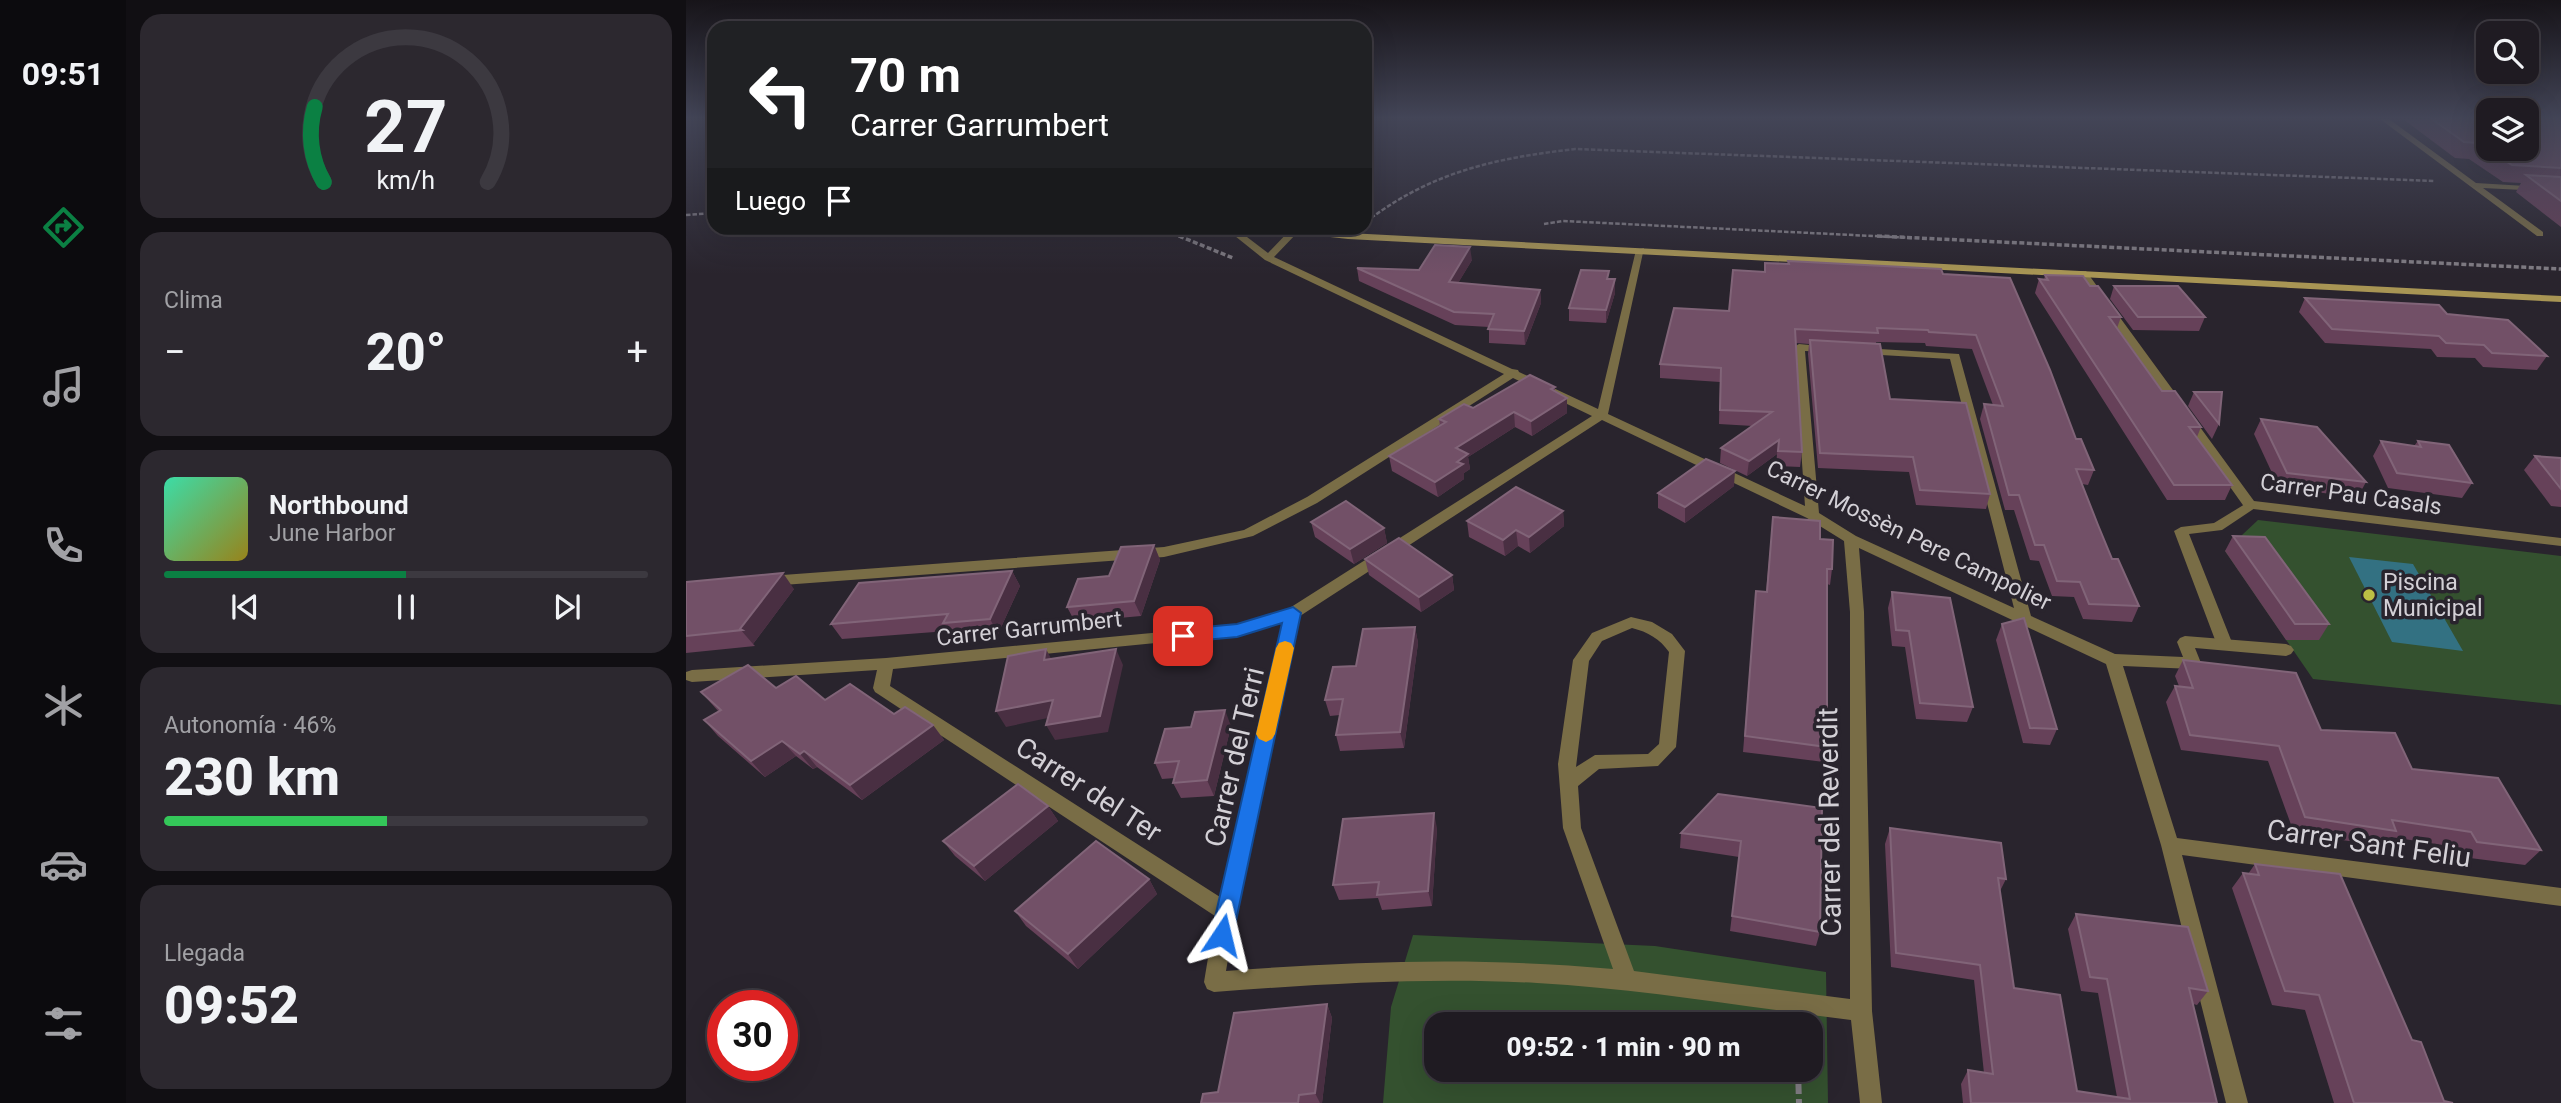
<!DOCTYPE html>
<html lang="es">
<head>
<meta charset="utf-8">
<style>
	:root { --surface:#1f1b22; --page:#2c282f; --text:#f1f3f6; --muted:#a1a1a5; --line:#3c3940; --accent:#0b8043 }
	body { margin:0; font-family:Roboto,sans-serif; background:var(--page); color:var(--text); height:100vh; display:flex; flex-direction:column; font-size:26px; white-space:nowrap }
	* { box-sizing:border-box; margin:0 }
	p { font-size:23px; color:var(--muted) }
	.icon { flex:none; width:38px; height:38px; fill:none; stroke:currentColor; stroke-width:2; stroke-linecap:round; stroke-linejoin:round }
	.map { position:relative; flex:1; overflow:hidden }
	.panel { display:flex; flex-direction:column; gap:14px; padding:14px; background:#110f13; width:560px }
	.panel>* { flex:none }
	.hud { position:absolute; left:21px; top:21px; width:665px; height:214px; border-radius:21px; box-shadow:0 7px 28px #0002,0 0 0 2px var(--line); background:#202124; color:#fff; overflow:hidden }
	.controls { position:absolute; left:1790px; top:21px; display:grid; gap:14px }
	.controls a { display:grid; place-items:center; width:63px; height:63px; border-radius:14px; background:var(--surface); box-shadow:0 7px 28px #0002,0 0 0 2px var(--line); font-size:35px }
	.speed { position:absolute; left:21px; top:990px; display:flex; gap:14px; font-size:35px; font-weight:700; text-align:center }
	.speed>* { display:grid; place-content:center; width:91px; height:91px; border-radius:50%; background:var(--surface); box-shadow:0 7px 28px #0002,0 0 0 2px var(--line); line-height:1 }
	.speed .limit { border:10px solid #d22; background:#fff; color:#111 }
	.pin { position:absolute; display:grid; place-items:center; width:60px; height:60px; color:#fff; margin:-30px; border-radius:14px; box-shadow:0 4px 10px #0006 }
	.me { position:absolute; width:77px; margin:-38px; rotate:10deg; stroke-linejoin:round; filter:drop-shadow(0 0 5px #0008) }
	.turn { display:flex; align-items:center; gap:24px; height:147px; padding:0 28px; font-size:32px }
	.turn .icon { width:91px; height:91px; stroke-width:2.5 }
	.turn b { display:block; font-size:49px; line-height:60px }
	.then { display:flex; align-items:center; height:66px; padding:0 28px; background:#0003; gap:14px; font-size:26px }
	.big { font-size:52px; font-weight:800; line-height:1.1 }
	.panel .widget { flex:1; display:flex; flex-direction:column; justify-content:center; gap:10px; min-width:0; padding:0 24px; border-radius:21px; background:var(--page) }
	.panel .dial { align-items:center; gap:0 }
	.dial svg { height:182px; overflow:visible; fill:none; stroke:var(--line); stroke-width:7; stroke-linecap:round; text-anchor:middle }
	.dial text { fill:var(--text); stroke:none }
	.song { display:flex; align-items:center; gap:21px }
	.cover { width:84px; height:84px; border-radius:10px; background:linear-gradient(135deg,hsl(160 70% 55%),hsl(50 70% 35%)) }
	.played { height:7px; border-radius:4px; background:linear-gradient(90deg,var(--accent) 50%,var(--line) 50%) }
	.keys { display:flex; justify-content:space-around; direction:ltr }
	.heat { display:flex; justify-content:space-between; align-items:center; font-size:38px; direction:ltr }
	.charge { height:10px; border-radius:5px; background:linear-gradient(90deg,#34c759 46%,var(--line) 0) }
	.trip { position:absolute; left:738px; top:1012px; width:399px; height:70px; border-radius:21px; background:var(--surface); box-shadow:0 7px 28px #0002,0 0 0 2px var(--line); font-weight:800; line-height:70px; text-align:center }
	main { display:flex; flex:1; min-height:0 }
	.tab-bar { display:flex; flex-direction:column; width:126px; justify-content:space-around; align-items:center; background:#0c0b0e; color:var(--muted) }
	.tab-bar .icon { width:49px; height:49px }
	.tab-bar .selected { color:var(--accent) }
	.tab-bar b { font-size:32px; color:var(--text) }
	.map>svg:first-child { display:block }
</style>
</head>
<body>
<main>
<nav class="tab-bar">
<b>09:51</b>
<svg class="icon selected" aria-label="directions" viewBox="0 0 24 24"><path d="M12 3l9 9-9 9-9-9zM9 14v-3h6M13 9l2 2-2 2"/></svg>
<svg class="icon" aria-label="music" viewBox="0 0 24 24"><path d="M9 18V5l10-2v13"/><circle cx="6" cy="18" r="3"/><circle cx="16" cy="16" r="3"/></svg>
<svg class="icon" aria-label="phone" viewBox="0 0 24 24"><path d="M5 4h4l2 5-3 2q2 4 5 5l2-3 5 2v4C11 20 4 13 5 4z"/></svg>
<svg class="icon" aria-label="climate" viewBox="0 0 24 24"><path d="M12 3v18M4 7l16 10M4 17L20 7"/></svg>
<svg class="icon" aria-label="car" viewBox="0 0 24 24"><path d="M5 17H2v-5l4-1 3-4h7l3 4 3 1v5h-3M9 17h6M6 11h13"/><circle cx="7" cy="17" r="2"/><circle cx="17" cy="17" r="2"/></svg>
<svg class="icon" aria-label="filters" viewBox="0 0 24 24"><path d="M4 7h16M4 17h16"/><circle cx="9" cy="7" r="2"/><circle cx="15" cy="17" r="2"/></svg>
</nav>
<section class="panel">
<div class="widget dial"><svg viewBox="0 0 100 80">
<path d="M14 69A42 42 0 1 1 86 69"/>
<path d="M14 69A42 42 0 0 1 10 36" stroke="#0b8043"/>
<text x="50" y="56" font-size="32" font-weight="700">27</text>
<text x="50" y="72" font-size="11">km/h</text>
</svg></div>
<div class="widget"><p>Clima</p>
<div class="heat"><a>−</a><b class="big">20°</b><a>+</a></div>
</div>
<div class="widget">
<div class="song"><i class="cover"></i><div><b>Northbound</b><p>June Harbor</p></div></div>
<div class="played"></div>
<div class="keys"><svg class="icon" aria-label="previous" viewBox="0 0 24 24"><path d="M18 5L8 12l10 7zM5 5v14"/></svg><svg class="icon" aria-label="pause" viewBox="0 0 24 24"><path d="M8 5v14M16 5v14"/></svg><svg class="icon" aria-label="next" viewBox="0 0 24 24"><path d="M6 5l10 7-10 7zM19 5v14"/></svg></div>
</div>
<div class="widget"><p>Autonomía · 46%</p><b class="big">230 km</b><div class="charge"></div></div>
<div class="widget"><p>Llegada</p><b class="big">09:52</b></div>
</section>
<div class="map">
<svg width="1875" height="1103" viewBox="0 0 1875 1103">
	<rect width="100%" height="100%" fill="#29242d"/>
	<g fill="#34512f" fill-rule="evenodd">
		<path d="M1572,520L1875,556V705L1627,679L1539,551Z"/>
		<path d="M727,935L969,946L1140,972L1142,1103H697L705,1007ZM751,1024H1125V1069H751Z"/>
	</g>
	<path fill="#337182" d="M1663,557L1727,564L1777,651L1706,642Z"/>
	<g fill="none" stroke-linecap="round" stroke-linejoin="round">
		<g stroke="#807c83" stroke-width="2.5" stroke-dasharray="4.5 2" stroke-linecap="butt">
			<path d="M0,215L28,213"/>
			<path d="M685,218C749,171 811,158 889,149L1749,181"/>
			<path d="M858,224L877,221L1228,238"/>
			<path d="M485,228V233L497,238"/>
		</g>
		<g stroke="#807c83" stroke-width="3.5" stroke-dasharray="5 2.5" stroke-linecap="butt">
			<path d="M493,236L547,258"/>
			<path d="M1191,236L1875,269"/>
		</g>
		<path stroke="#807c83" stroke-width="6" stroke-dasharray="10 5" stroke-linecap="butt" d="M1112,1069L1113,1103"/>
		<path fill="#796d46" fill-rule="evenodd" d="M1564,501L1569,502L1571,505L1569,508L1536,530L1503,534L1547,645L1544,649H1534L1531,645L1488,531L1495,527L1528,523Z"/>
		<g fill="#796d46" fill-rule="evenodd">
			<path d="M1694,119H1703L1790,183L1875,188V192L1797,188L1857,232V236H1851Z"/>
			<path d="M539,228H548L555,233L569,228H580L561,237L582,253L605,229H611V233L588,257L826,369L832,370L833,372L912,409L950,250L958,248L922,414L1119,506L1108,347L1113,344L1144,347L1145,349L1140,352L1119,351L1133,513L1170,536L1328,608L1264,359L1178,354L1173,351L1178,348L1273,354L1345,616L1429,654L1497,657L1491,642L1494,638L1499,636L1600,644L1605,646L1608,650L1605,654L1600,656L1509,648L1515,663L1513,667L1507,669L1437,666L1491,838L1875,888V906L1496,855L1562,1103H1540L1475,845L1420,664L1173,548L1178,612L1186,1011L1196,1103H1174L1165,1020C1060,1007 956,989 851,983C743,977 635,984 528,992L521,989L518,982L529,916L189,692L187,688L191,670L6,682L0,680V672L6,670L200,658L551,625L602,609L906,416L827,378L631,503L567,536L478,557L83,586L78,584L76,581L78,578L83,576L478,547L558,530L621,497L818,374L579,260ZM916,420L1121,518L1158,541L1164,612V999L948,971L895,828L892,786L913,769L972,766L990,747L999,651L986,634L966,622L945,617L906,633L887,660L872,764L877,828L927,969C798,957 669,961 540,971L550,912L614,616ZM598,621L534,897L204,686L207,669L551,635ZM946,628C962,632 974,639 983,652L973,744L962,754L909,755L890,767L903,661L916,641Z"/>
			<path d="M1394,271H1400L1568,501L1875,538V546L1559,508L1394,275Z"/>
		</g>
		<path fill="#a89554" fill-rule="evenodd" d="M587,228H610L662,233L1875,296V302L662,239L591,231Z"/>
	</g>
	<g fill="#664159">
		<path d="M1717,119H1875V227L1830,192L1835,183L1817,182L1783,159L1769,158Z"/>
		<path d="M786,260L772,283L854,290L855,303L839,345L803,343V327L769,325L673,281L671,268L733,270Z"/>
		<path d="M1102,261L1257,274L1390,439L1408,470L1402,485L1396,484L1426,559L1453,606L1446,622L1397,619L1388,597L1366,596L1353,561L1344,560L1328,510H1319L1294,419L1298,404L1307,405L1286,349L1240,346L1239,343L1190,342V344L1204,399L1304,494L1300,509L1230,505L1223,472L1132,468L1122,354L1123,344L1110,343L1116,452L1114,467L1090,466L1091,454L1061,476L1034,463L1035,448L1067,426L1033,424L1034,382L974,378V364L1043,311L1078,272L1079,263L1102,264Z"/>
		<path d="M1359,275L1404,286L1435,317L1431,328L1476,391L1515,427L1511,437L1546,485L1539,500H1481L1349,293L1353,279L1358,280Z"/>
		<path d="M923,279L929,293L920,323L883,321V308Z"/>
		<path d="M1428,286L1519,317L1513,331L1447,330L1424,299Z"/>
		<path d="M1619,298L1761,314L1861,356L1851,370L1797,367L1789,358L1751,357L1745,349L1639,343L1613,312Z"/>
		<path d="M869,387V391L881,398V413L846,436L829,427L782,457L784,469L778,473V479L752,497L706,471L703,456L754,426L753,419L787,408Z"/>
		<path d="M1508,392L1533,424L1526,439L1502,406Z"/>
		<path d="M1575,419L1680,482L1672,497L1593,488L1568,434Z"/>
		<path d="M1695,441L1728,446L1732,441L1786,483L1776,498L1702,488L1687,456Z"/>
		<path d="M1849,456L1875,458V507L1865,506L1838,470Z"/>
		<path d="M1048,486L999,523L972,508V493Z"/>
		<path d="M877,511L878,526L844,553L832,546L819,556L783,537L781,521Z"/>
		<path d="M1087,517L1134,539L1146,569L1144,585L1141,584V747L1138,762L1057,752L1070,591L1080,592Z"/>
		<path d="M625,522L698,528L701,543L668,564L629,537Z"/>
		<path d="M1547,536L1643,624L1633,640H1600L1539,551Z"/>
		<path d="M468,545L474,560L455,616L389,622L381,607Z"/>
		<path d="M679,559L766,575L768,590L735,612L683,575Z"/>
		<path d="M326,571L334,586L312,634L267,638L262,631L156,639L145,624Z"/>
		<path d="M0,582L108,589L67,644L69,646L0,653Z"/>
		<path d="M1206,592L1287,707L1281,722L1230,719L1219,647L1206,646L1202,608Z"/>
		<path d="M1316,624L1371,729L1364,745L1337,743L1310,640Z"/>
		<path d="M729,627L732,643L718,748L654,751L650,735L654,715L644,716L639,700L670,666Z"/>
		<path d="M1497,660L1635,730L1726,769L1855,850L1839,865L1776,857L1770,847L1705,837L1697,846L1608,833L1582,761L1495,750L1480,702L1489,686H1493L1489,676Z"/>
		<path d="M90,688L139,700L208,714L247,725L258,740L176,800L131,767L127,769L110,756L79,777L32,736L18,720L33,712L15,692Z"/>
		<path d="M545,726L528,796L495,798L487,783L489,778L476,779L469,763Z"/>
		<path d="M1032,794L1134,932L1130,946L1044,931L1053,857L994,848L995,833Z"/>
		<path d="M362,806L372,821L299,881L269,856L257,841Z"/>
		<path d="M751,828L746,906L696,910L692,898L653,900L647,885Z"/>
		<path d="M1204,828L1320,879L1314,891L1328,988L1391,1091L1431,1097L1412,993L1395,991L1382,929L1390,914L1522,991L1511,1005L1507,1004L1531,1103H1277L1275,1084L1282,1070L1298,1073L1288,980L1205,967L1199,844Z"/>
		<path d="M1569,864L1726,1040L1758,1101L1767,1103H1648L1619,1010L1586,1005L1546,888L1557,873L1562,874Z"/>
		<path d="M463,879L471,894L392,969L340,926L329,911Z"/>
		<path d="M641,1004L646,1018L636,1103H515L532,1092Z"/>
	</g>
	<g fill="#492f42">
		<path d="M784,247L786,260L765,295L763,282Z"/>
		<path d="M929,279V293L920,323V310Z"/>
		<path d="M854,290L855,303L839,345L838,331Z"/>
		<path d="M881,398V413L846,436L845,421Z"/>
		<path d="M828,412L829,427L782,457L784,469L778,473V479L752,497L749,482L770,448Z"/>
		<path d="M1093,440L1091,454L1061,476L1063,461Z"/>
		<path d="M1049,471L1048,486L999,523V507Z"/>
		<path d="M877,511L878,526L844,553L843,537Z"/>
		<path d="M698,528L701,543L668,564L664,549Z"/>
		<path d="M830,530L832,546L819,556L817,540Z"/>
		<path d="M468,545L474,560L455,616L448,601Z"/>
		<path d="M326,571L334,586L312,634L304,619Z"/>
		<path d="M97,573L108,589L67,644L54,629Z"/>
		<path d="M766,575L768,590L735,612L733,597Z"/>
		<path d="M729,627L732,643L718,748L714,732Z"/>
		<path d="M360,649L368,664L358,660Z"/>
		<path d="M430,649L437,665L422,732L369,740L360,725Z"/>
		<path d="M367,700L376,715L320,727L310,711Z"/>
		<path d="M539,710L545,726L528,796L521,780Z"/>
		<path d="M247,725L258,740L176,800L164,785Z"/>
		<path d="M96,741L110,756L79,777L65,761Z"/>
		<path d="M118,751L131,767L127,769L114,754Z"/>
		<path d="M362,806L372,821L299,881L288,866Z"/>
		<path d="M748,813L751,828L746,906L742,891Z"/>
		<path d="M463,879L471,894L392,969L382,954Z"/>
		<path d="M641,1004L646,1018L636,1103H634L629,1093Z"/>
	</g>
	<g fill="#725067" stroke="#816478" stroke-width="2">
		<path d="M1746,119H1802V149H1841V119H1875V168L1826,165L1791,143L1778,142Z"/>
		<path d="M1840,175L1875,177V201Z"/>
		<path d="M749,245L784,247L763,282L854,290L838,331L802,329L808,314L768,312L671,268L733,270Z"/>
		<path d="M1102,261L1255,269L1257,274L1324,278L1364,370L1390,439H1395L1408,470L1390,469L1412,525L1426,559H1432L1453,606L1403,604L1394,582L1371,581L1358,545H1349L1333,495H1323L1298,404L1317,406L1290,335L1243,332L1242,330L1191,328L1192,333L1109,329L1116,452L1092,451L1093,440L1063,461L1035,448L1086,412L1034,410L1035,368L974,364L988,308L1043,311L1047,270L1079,272V263L1103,264Z"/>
		<path d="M895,270L923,271L921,279H929L920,310L883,308Z"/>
		<path d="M1359,275L1397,276L1404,286H1412L1435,317H1423L1476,391H1489L1515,427H1503L1546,485H1488L1353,279L1362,280Z"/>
		<path d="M1428,286H1492L1519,317H1452Z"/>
		<path d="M1619,298L1753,305L1761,314L1822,320L1861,356L1806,353L1798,345L1760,343L1753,336L1646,329Z"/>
		<path d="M1124,340L1194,344L1204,399L1280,403L1304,494L1234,490L1227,457L1134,453Z"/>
		<path d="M844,375L869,387L865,389L881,398L845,421L828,412L770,448L782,454L771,462L777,464L749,482L703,456L760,422L753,419L778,404L787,408Z"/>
		<path d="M1508,392H1536L1533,424Z"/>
		<path d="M1575,419L1631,427L1680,482L1601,473Z"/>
		<path d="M1695,441L1735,447L1732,441L1763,445L1786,483L1711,473Z"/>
		<path d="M1849,456L1875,458V489Z"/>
		<path d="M1020,459L1049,471L999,507L972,493Z"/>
		<path d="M830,487L877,511L843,537L830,530L817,540L781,521Z"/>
		<path d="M660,501L698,528L664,549L625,522Z"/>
		<path d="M1087,517L1134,521V539L1147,540L1146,569H1141V747L1059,736L1070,591L1081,592Z"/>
		<path d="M1547,536L1579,537L1643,624H1609Z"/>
		<path d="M713,538L766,575L733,597L679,559Z"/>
		<path d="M468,545L448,601L381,607L392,579L423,576L435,547Z"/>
		<path d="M326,571L304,619L257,623L262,614L145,624L173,583Z"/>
		<path d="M97,573L54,629L56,630L0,636V582Z"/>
		<path d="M1206,592L1264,598L1287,707L1234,703L1223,631L1210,630Z"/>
		<path d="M1338,618L1371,729L1344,728L1316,624Z"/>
		<path d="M729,627L714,732L650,735L657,699L639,700L647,667L670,666L677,629Z"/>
		<path d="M360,649L358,660L430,649L414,716L360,725L367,700L310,711L322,656Z"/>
		<path d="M1497,660L1610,673L1635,730L1709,733L1726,769L1812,778L1855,850L1791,842L1785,832L1706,820L1710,831L1619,817L1593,746L1504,735L1489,686L1507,688Z"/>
		<path d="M62,665L90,688L110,676L139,700L164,684L208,714L219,707L247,725L164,785L118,751L114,754L96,741L65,761L18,720L35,710L15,692Z"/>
		<path d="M539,710L521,780L487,783L493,761L469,763L479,729L505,727L509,712Z"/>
		<path d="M332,784L362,806L288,866L257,841Z"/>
		<path d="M1032,794L1136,808L1134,932L1046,916L1055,841L995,833Z"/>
		<path d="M748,813L742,891L691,895L693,882L647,885L657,819Z"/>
		<path d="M1204,828L1315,843L1320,879L1312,878L1328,988L1374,995L1391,1091L1444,1099L1421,979L1404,977L1390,914L1502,927L1522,991L1503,988L1531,1103H1285L1282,1070L1307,1074L1294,965L1210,953Z"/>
		<path d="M410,841L463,879L382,954L329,911Z"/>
		<path d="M1569,864L1654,874L1726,1040L1735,1042L1758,1101L1767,1103H1668L1633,995L1599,991L1557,873L1573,875Z"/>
		<path d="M641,1004L629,1093L613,1095L612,1103H515L517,1094L532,1092L548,1013Z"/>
	</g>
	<linearGradient id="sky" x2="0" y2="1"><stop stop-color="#171419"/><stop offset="0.43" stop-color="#434557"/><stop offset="1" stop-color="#434557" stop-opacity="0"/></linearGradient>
	<rect width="1875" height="274" fill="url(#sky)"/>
	<path fill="#1a73e8" stroke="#114b97" stroke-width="2" d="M607,607L615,613L547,935L544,943L536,946L528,943L525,935L596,623L551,637L497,642L491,640L488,636L491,631L497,629L551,624Z"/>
	<path fill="#f59e0b" d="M599,641L605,643L608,648L589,734L586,739L580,742L573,739L570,734L590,648L593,643Z"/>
	<circle fill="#bcbf44" stroke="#29242d" stroke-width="2.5" cx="1683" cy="595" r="7"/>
	<g text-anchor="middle" stroke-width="7" stroke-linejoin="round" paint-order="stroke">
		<g font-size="23" fill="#d3d0d6" stroke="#29242d">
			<text transform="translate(1665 494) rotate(8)" y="8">Carrer Pau Casals</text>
			<text transform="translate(1223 535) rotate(26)" y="8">Carrer Mossèn Pere Campolier</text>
			<text transform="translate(343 628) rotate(-6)" y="8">Carrer Garrumbert</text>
		</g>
		<g font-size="23" fill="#d3d0d6" stroke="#29242d" text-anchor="start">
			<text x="1697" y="590">Piscina<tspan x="1697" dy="26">Municipal</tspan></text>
		</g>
		<g font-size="28" fill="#d3d0d6" stroke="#29242d">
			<text transform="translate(548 757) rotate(-77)" y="10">Carrer del Terri</text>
			<text transform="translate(403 789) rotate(33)" y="10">Carrer del Ter</text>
			<text transform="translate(1143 822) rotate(-91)" y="10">Carrer del Reverdit</text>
			<text transform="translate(1683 843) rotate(8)" y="10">Carrer Sant Feliu</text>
		</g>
	</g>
</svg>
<div class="controls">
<a><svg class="icon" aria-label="search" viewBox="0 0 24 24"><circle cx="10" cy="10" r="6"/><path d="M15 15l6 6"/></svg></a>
<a><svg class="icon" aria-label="layers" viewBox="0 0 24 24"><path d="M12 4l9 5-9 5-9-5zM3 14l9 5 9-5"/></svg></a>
</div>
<div class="speed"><div class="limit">30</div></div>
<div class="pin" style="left:497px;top:636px;background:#d93025"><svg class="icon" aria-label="arrive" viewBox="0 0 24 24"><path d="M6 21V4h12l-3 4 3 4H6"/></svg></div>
<svg class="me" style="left:536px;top:935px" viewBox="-20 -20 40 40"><path d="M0-17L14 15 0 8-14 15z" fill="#1a73e8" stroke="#fff" stroke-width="4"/></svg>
<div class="trip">09:52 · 1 min · 90 m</div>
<div class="hud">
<div class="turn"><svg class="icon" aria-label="left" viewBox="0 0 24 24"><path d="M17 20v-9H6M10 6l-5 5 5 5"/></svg><div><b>70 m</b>Carrer Garrumbert</div></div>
<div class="then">Luego<svg class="icon" aria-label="arrive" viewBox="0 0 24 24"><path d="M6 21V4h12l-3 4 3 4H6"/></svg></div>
</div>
</div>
</main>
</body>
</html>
